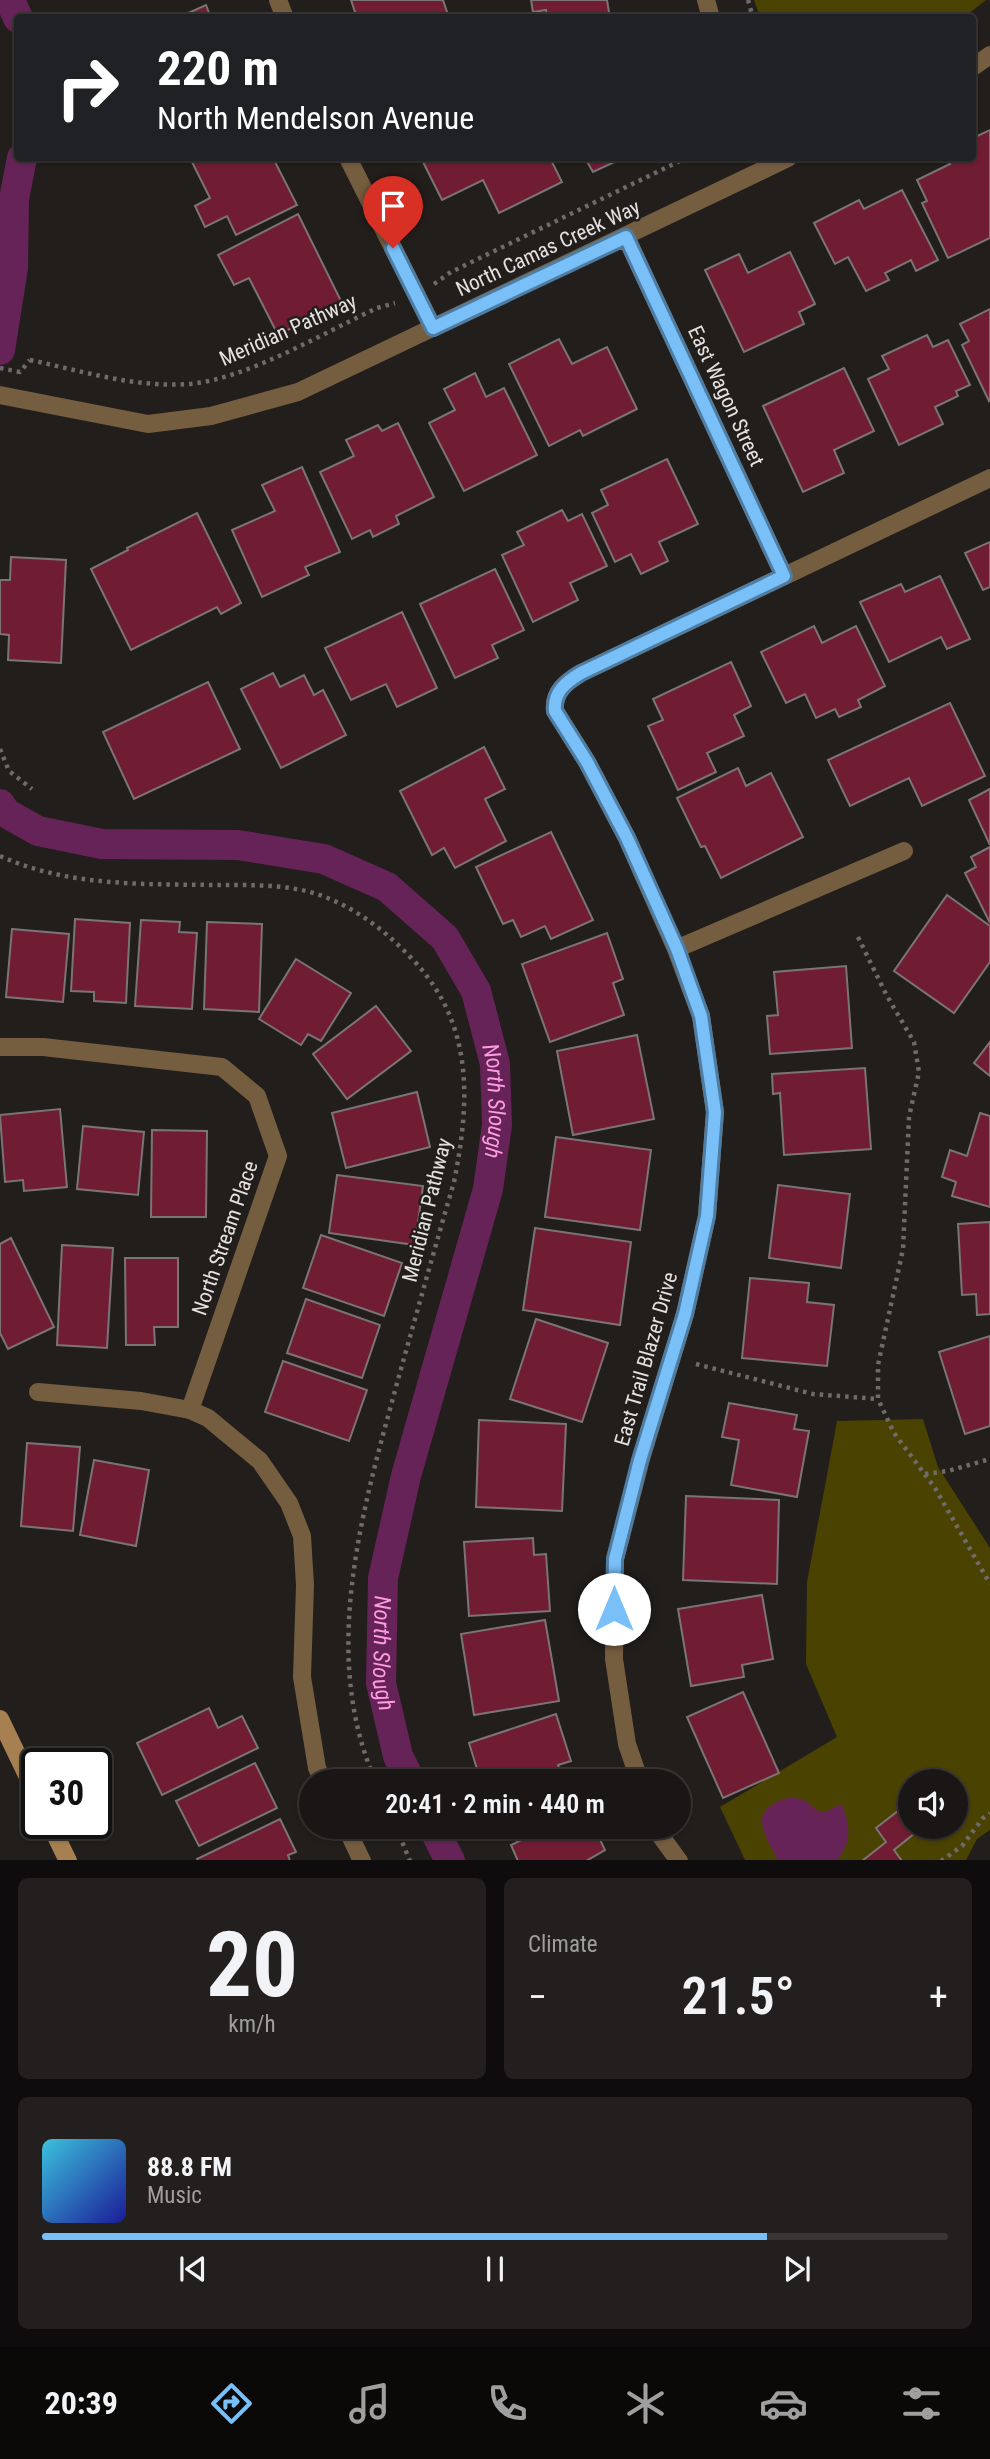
<!DOCTYPE html>
<html lang="en">
<head>
<meta charset="utf-8">
<style>
	:root { --surface:#1a1615; --page:#231f1e; --text:#f1f3f6; --muted:#9f9fa0; --line:#383534; --accent:#79bff8 }
	body { margin:0; font-family:"Roboto Condensed",sans-serif; background:var(--page); color:var(--text); height:100vh; display:flex; flex-direction:column; font-size:26px; white-space:nowrap }
	* { box-sizing:border-box; margin:0 }
	p { font-size:23px; color:var(--muted) }
	.icon { flex:none; width:38px; height:38px; fill:none; stroke:currentColor; stroke-width:2; stroke-linecap:round; stroke-linejoin:round }
	.map { position:relative; height:1860px; overflow:hidden }
	.sheet { display:flex; flex-direction:column; gap:18px; padding:18px; background:#0e0c0c; flex:1 }
	.sheet>* { flex:none }
	.guide { position:absolute; left:14px; top:14px; width:962px; height:147px; border-radius:7px; box-shadow:0 2px 5px #0004,0 0 0 2px var(--line); background:#202124; color:#fff; overflow:hidden }
	.controls { position:absolute; left:898px; top:1769px; display:grid; gap:14px }
	.controls a { display:grid; place-items:center; width:70px; height:70px; border-radius:50%; background:var(--surface); box-shadow:0 2px 5px #0004,0 0 0 2px var(--line); font-size:35px }
	.speed { position:absolute; left:21px; top:1748px; display:flex; gap:14px; font-size:35px; font-weight:700; text-align:center }
	.speed>* { display:grid; place-content:center; width:91px; height:91px; border-radius:50%; background:var(--surface); box-shadow:0 2px 5px #0004,0 0 0 2px var(--line); line-height:1 }
	.speed .limit { border:4px solid #111; border-radius:10px; background:#fff; color:#111 }
	.pin { position:absolute; display:grid; place-items:center; width:60px; height:60px; color:#fff; margin:-72px -30px; border-radius:50% 50% 50% 0; rotate:-45deg; box-shadow:0 0 7px #0007 }
	.pin .icon { rotate:45deg }
	.me { position:absolute; width:77px; margin:-38px; rotate:0deg; stroke-linejoin:round; filter:drop-shadow(0 0 5px #0008) }
	.turn { display:flex; align-items:center; gap:24px; height:147px; padding:0 28px; font-size:32px }
	.turn .icon { width:91px; height:91px; stroke-width:2.5 }
	.turn b { display:block; font-size:49px; line-height:60px }
	.big { font-size:52px; font-weight:600; line-height:1.1 }
	.sheet .tile { flex:1; display:flex; flex-direction:column; justify-content:center; gap:10px; min-width:0; padding:0 24px; border-radius:10px; background:var(--page) }
	.sheet .dial { align-items:center; gap:0 }
	.dial b { font-size:91px; line-height:1 }
	.song { display:flex; align-items:center; gap:21px }
	.cover { width:84px; height:84px; border-radius:10px; background:linear-gradient(135deg,hsl(190 70% 55%),hsl(240 70% 35%)) }
	.played { height:7px; border-radius:4px; background:linear-gradient(90deg,var(--accent) 80%,var(--line) 80%) }
	.keys { display:flex; justify-content:space-around; direction:ltr }
	.heat { display:flex; justify-content:space-between; align-items:center; font-size:38px; direction:ltr }
	.sheet .tiles { flex:1; display:grid; gap:18px; grid-template-columns:1fr 1fr }
	.tile:last-child { grid-column:span 2 }
	.trip { position:absolute; left:299px; top:1769px; width:392px; height:70px; border-radius:35px; background:var(--surface); box-shadow:0 2px 5px #0004,0 0 0 2px var(--line); font-weight:600; line-height:70px; text-align:center }
	.menu { display:flex; height:112px; justify-content:space-around; align-items:center; background:#0a0908; color:var(--muted) }
	.menu .icon { width:49px; height:49px }
	.menu .selected { color:var(--accent) }
	.menu b { font-size:32px; color:var(--text) }
	.map>svg:first-child { display:block }
</style>
</head>
<body>
<div class="map">
<svg width="990" height="1861" viewBox="0 0 990 1861">
	<rect width="100%" height="100%" fill="#221e1c"/>
	<g fill="#4a4200" fill-rule="evenodd">
		<path d="M754,0H986L963,18L760,17Z"/>
		<path d="M923,1419L938,1467L990,1548V1830L977,1839L966,1860H745L720,1807L837,1737L806,1664L807,1582L837,1421ZM910,1782H956V1827H910Z"/>
	</g>
	<path fill="#662357" d="M791,1797L804,1800L819,1812H825L841,1804C851,1825 852,1842 837,1860H778C763,1830 746,1810 791,1797Z"/>
	<g fill="none" stroke-linecap="round" stroke-linejoin="round">
		<g stroke="#662357" stroke-width="30">
			<path d="M10,0L18,18"/>
			<path d="M0,350L13,268L14,199L22,158"/>
			<path id="s1" d="M0,804L6,813L38,831L102,844L238,845L324,859L387,887L445,938L476,991L495,1064L497,1125L488,1189L406,1476L383,1578L381,1683L398,1756L411,1782"/>
			<path d="M433,1827L450,1861"/>
		</g>
	</g>
	<g fill="#701c33" stroke="#7b7475" stroke-width="2">
		<path d="M351,0H443L449,18H357Z"/>
		<path d="M531,0H607L610,18H547L546,10L533,12Z"/>
		<path d="M206,5L211,18H177Z"/>
		<path d="M990,130V238L948,258L922,203L927,201L917,180L950,164L947,158H973V138Z"/>
		<path d="M190,158H273L297,205L236,235L227,216L205,227L195,206L210,198Z"/>
		<path d="M421,158H550L562,182L499,213L483,180L442,200Z"/>
		<path d="M585,158H623L593,172Z"/>
		<path d="M902,190L938,260L916,271L911,260L885,273L889,280L866,291L848,257L835,264L814,223L859,200L864,209Z"/>
		<path d="M298,214L342,303L278,335L249,278L234,285L218,255Z"/>
		<path d="M790,252L815,304L799,312L804,324L744,352L705,270L739,254L748,273Z"/>
		<path d="M990,309V400L989,401L962,345L969,341L960,324Z"/>
		<path d="M927,335L933,347L948,340L970,385L956,391L958,396L935,407L943,424L899,445L868,379L889,369L882,356Z"/>
		<path d="M559,339L572,364L607,347L637,409L583,436L580,430L549,446L509,364Z"/>
		<path d="M844,368L874,431L834,450L844,473L803,492L763,406Z"/>
		<path d="M475,373L486,397L504,388L537,455L464,491L429,423L455,410L444,389Z"/>
		<path d="M398,423L434,497L396,516L399,524L373,537L370,530L352,539L320,472L354,456L346,440L378,425L382,431Z"/>
		<path d="M667,459L698,524L659,542L668,561L641,574L631,554L615,562L592,513L608,505L601,490Z"/>
		<path d="M302,467L340,552L305,567L309,575L262,597L232,530L275,511L262,485Z"/>
		<path d="M562,510L568,521L582,514L607,566L570,583L578,600L533,622L502,555L524,545L517,532Z"/>
		<path d="M197,513L241,603L221,614L217,607L131,650L91,569L128,550L127,548Z"/>
		<path d="M990,542V587L983,590L965,553Z"/>
		<path d="M11,557L66,560L61,663L8,660L9,635L0,634V580H10Z"/>
		<path d="M495,569L524,630L492,645L498,658L455,678L420,604Z"/>
		<path d="M940,576L970,639L947,649L941,637L889,662L860,602L901,584L905,592Z"/>
		<path d="M402,612L437,688L397,707L386,684L351,700L325,648Z"/>
		<path d="M814,626L822,643L856,626L885,686L858,700L861,707L839,717L835,709L816,718L805,694L786,703L761,652Z"/>
		<path d="M731,662L751,706L734,715L744,736L707,753L716,772L678,790L648,726L663,720L653,699Z"/>
		<path d="M273,673L280,687L304,675L314,695L323,690L346,735L281,768L241,689Z"/>
		<path d="M208,682L240,749L134,799L103,732Z"/>
		<path d="M950,703L985,776L922,806L909,778L850,806L828,760Z"/>
		<path d="M484,747L505,789L485,799L506,841L455,868L444,848L432,855L400,791Z"/>
		<path d="M738,768L746,786L771,773L803,837L721,878L705,846L701,847L677,798Z"/>
		<path d="M990,789V845L969,800Z"/>
		<path d="M551,832L593,920L551,939L545,926L521,937L513,920L503,924L476,867Z"/>
		<path d="M990,847V923L965,873L976,867L971,857Z"/>
		<path d="M947,895L990,926V962L954,1013L894,971Z"/>
		<path d="M75,919L130,923L126,1003L94,1001V992L71,991Z"/>
		<path d="M141,920L180,922L179,932L197,933L192,1009L135,1006Z"/>
		<path d="M207,922L262,924L259,1012L204,1009Z"/>
		<path d="M12,929L69,934L63,1002L6,997Z"/>
		<path d="M607,933L623,979L613,983L624,1015L550,1042L522,964Z"/>
		<path d="M296,959L351,993L321,1041L308,1034L301,1045L259,1019Z"/>
		<path d="M846,966L852,1048L770,1054L767,1016L778,1015L774,972Z"/>
		<path d="M376,1006L411,1051L347,1099L313,1054Z"/>
		<path d="M637,1035L654,1119L573,1135L557,1051Z"/>
		<path d="M990,1042V1076L974,1063Z"/>
		<path d="M865,1068L871,1149L784,1155L780,1093L773,1094L772,1074Z"/>
		<path d="M417,1092L430,1147L346,1168L332,1113Z"/>
		<path d="M60,1109L67,1187L24,1191L23,1180L5,1182L0,1115Z"/>
		<path d="M980,1113L990,1116V1207L952,1196L956,1182L942,1177L950,1150L967,1156Z"/>
		<path d="M83,1126L144,1132L138,1195L77,1189Z"/>
		<path d="M152,1130L207,1131L206,1217H151Z"/>
		<path d="M556,1137L651,1150L640,1230L545,1217Z"/>
		<path d="M337,1175L423,1186L415,1245L329,1233Z"/>
		<path d="M778,1185L850,1194L841,1268L769,1258Z"/>
		<path d="M990,1222V1314L977,1315L976,1294L962,1295L958,1224Z"/>
		<path d="M535,1228L631,1242L620,1325L523,1310Z"/>
		<path d="M321,1235L402,1263L384,1316L303,1288Z"/>
		<path d="M11,1238L54,1327L8,1349L0,1333V1244Z"/>
		<path d="M62,1245L113,1248L107,1348L57,1345Z"/>
		<path d="M125,1258H178V1327H154L155,1345H126Z"/>
		<path d="M750,1278L809,1283L807,1302L834,1305L827,1366L742,1358Z"/>
		<path d="M306,1299L380,1325L362,1378L287,1353Z"/>
		<path d="M536,1319L608,1343L582,1422L510,1399Z"/>
		<path d="M990,1336V1426L965,1434L939,1352Z"/>
		<path d="M283,1361L367,1390L349,1441L265,1412Z"/>
		<path d="M729,1403L797,1415L794,1429L809,1431L797,1497L731,1485L739,1440L722,1437Z"/>
		<path d="M479,1420L566,1424L562,1511L476,1507Z"/>
		<path d="M27,1443L80,1447L73,1531L21,1526Z"/>
		<path d="M94,1460L149,1470L136,1546L80,1535Z"/>
		<path d="M686,1496L779,1500L777,1584L683,1580Z"/>
		<path d="M533,1538L534,1555L546,1554L550,1611L469,1616L464,1542Z"/>
		<path d="M762,1595L773,1659L742,1665L744,1677L691,1686L678,1609Z"/>
		<path d="M545,1620L559,1701L474,1715L461,1634Z"/>
		<path d="M743,1692L779,1773L723,1798L687,1717Z"/>
		<path d="M209,1708L218,1728L242,1716L258,1748L162,1795L137,1743Z"/>
		<path d="M556,1714L571,1761L558,1765L563,1782H481L469,1743Z"/>
		<path d="M255,1763L277,1808L199,1846L176,1801Z"/>
		<path d="M898,1811L915,1833L894,1850L902,1861H862L886,1842L876,1828Z"/>
		<path d="M280,1819L296,1852L288,1855L290,1861H198L197,1859Z"/>
		<path d="M548,1827H594L605,1850L586,1861H518L511,1845Z"/>
	</g>
	<g fill="none" stroke-linecap="round" stroke-linejoin="round">
		<g stroke="#6f6b6a" stroke-width="4.5" stroke-dasharray="3.5 5" stroke-linecap="butt">
			<path d="M748,0L753,18"/>
			<path d="M434,284L451,272L686,158"/>
			<path d="M30,360C82,371 135,388 189,384C247,379 323,333 377,308L395,303"/>
			<path d="M0,368L20,372L30,360"/>
			<path d="M0,749L9,771L32,789"/>
			<path d="M0,856C68,887 146,884 220,885C256,885 296,884 330,899C363,913 390,935 415,962C474,1026 470,1102 454,1182C435,1247 417,1312 399,1376C364,1505 318,1653 376,1782"/>
			<path d="M858,937L887,996L914,1042L919,1072L909,1117L903,1249L878,1365V1399L894,1433L935,1488L990,1584"/>
			<path d="M696,1364L813,1394L878,1399"/>
			<path d="M925,1474L948,1471L990,1459"/>
			<path d="M396,1827L410,1861"/>
			<path d="M941,1861L962,1846L983,1818L990,1813"/>
		</g>
		<g stroke="#755d40" stroke-width="18">
			<path d="M278,0L285,18"/>
			<path d="M706,0L711,18"/>
			<path d="M973,67L990,55"/>
			<path d="M348,158L433,328"/>
			<path d="M626,237L784,576"/>
			<path d="M0,395L148,424L211,416L298,392L788,158"/>
			<path d="M676,949L904,851"/>
			<path d="M0,1047H43L222,1067L257,1096L278,1156L190,1410"/>
			<path d="M38,1392L141,1401L190,1410L208,1418L260,1461L289,1503L302,1536L305,1585L302,1677L317,1768L324,1782"/>
			<path d="M640,1782L627,1744L614,1659L615,1559L641,1459L685,1314L707,1216L715,1112L701,1016L676,949L627,838L587,762L555,711C553,692 566,682 581,673L990,478"/>
			<path d="M346,1827L362,1861"/>
			<path d="M657,1827L660,1835L679,1861"/>
		</g>
		<g stroke="#a68050" stroke-width="18">
			<path d="M0,1719L37,1796"/>
			<path d="M50,1824L68,1861"/>
		</g>
	</g>
	<g fill="none" stroke-linecap="round" stroke-linejoin="round">
		<defs>
			<path id="route" d="M393,248L433,328L626,237L784,576L581,673C566,682 553,692 555,711L587,762L627,838L677,949L701,1016L715,1112L707,1216L685,1314L640,1460L615,1559L614,1609"/>
		</defs>
		<use href="#route" stroke="#4f7ca1" stroke-width="18"/>
		<use href="#route" stroke="#79bff8" stroke-width="12"/>
	</g>
	<g text-anchor="middle" stroke-width="5" stroke-linejoin="round" paint-order="stroke">
		<g font-size="21" fill="#e5e1e0" stroke="#221e1c">
			<text transform="translate(548 248) rotate(-25)" y="7">North Camas Creek Way</text>
			<text transform="translate(288 330) rotate(-24)" y="7">Meridian Pathway</text>
			<text transform="translate(726 396) rotate(65)" y="7">East Wagon Street</text>
			<text transform="translate(427 1210) rotate(-76)" y="7">Meridian Pathway</text>
			<text transform="translate(225 1238) rotate(-71)" y="7">North Stream Place</text>
			<text transform="translate(646 1359) rotate(-74)" y="7">East Trail Blazer Drive</text>
		</g>
		<g font-size="23" font-style="italic" fill="#fe9be3" stroke="#221e1c">
			<text dy="8" stroke="none"><textPath href="#s1" startOffset="656">North Slough</textPath></text>
			<text dy="8" stroke="none"><textPath href="#s1" startOffset="1223">North Slough</textPath></text>
		</g>
	</g>
</svg>
<div class="controls">
<a><svg class="icon" aria-label="sound" viewBox="0 0 24 24"><path d="M4 9h4l5-4v14l-5-4H4zM17 9q2 3 0 6"/></svg></a>
</div>
<div class="speed"><div class="limit">30</div></div>
<div class="pin" style="left:393px;top:248px;background:#d93025"><svg class="icon" aria-label="arrive" viewBox="0 0 24 24"><path d="M6 21V4h12l-3 4 3 4H6"/></svg></div>
<svg class="me" style="left:614px;top:1609px" viewBox="-20 -20 40 40"><circle r="19" fill="#fff"/><path d="M0-13L10 11 0 6-10 11z" fill="#79bff8"/></svg>
<div class="trip">20:41 · 2 min · 440 m</div>
<div class="guide">
<div class="turn"><svg class="icon" aria-label="right" viewBox="0 0 24 24"><path d="M7 20v-9h11M14 6l5 5-5 5"/></svg><div><b>220 m</b>North Mendelson Avenue</div></div>
</div>
</div>
<section class="sheet">
<div class="tiles">
<div class="tile dial"><b>20</b><p>km/h</p></div>
<div class="tile"><p>Climate</p>
<div class="heat"><a>−</a><b class="big">21.5°</b><a>+</a></div>
</div>
<div class="tile">
<div class="song"><i class="cover"></i><div><b>88.8 FM</b><p>Music</p></div></div>
<div class="played"></div>
<div class="keys"><svg class="icon" aria-label="previous" viewBox="0 0 24 24"><path d="M18 5L8 12l10 7zM5 5v14"/></svg><svg class="icon" aria-label="pause" viewBox="0 0 24 24"><path d="M8 5v14M16 5v14"/></svg><svg class="icon" aria-label="next" viewBox="0 0 24 24"><path d="M6 5l10 7-10 7zM19 5v14"/></svg></div>
</div>
</div>
</section>
<nav class="menu">
<b>20:39</b>
<svg class="icon selected" aria-label="directions" viewBox="0 0 24 24"><path d="M12 3l9 9-9 9-9-9zM9 14v-3h6M13 9l2 2-2 2"/></svg>
<svg class="icon" aria-label="music" viewBox="0 0 24 24"><path d="M9 18V5l10-2v13"/><circle cx="6" cy="18" r="3"/><circle cx="16" cy="16" r="3"/></svg>
<svg class="icon" aria-label="phone" viewBox="0 0 24 24"><path d="M5 4h4l2 5-3 2q2 4 5 5l2-3 5 2v4C11 20 4 13 5 4z"/></svg>
<svg class="icon" aria-label="climate" viewBox="0 0 24 24"><path d="M12 3v18M4 7l16 10M4 17L20 7"/></svg>
<svg class="icon" aria-label="car" viewBox="0 0 24 24"><path d="M5 17H2v-5l4-1 3-4h7l3 4 3 1v5h-3M9 17h6M6 11h13"/><circle cx="7" cy="17" r="2"/><circle cx="17" cy="17" r="2"/></svg>
<svg class="icon" aria-label="filters" viewBox="0 0 24 24"><path d="M4 7h16M4 17h16"/><circle cx="9" cy="7" r="2"/><circle cx="15" cy="17" r="2"/></svg>
</nav>
</body>
</html>
